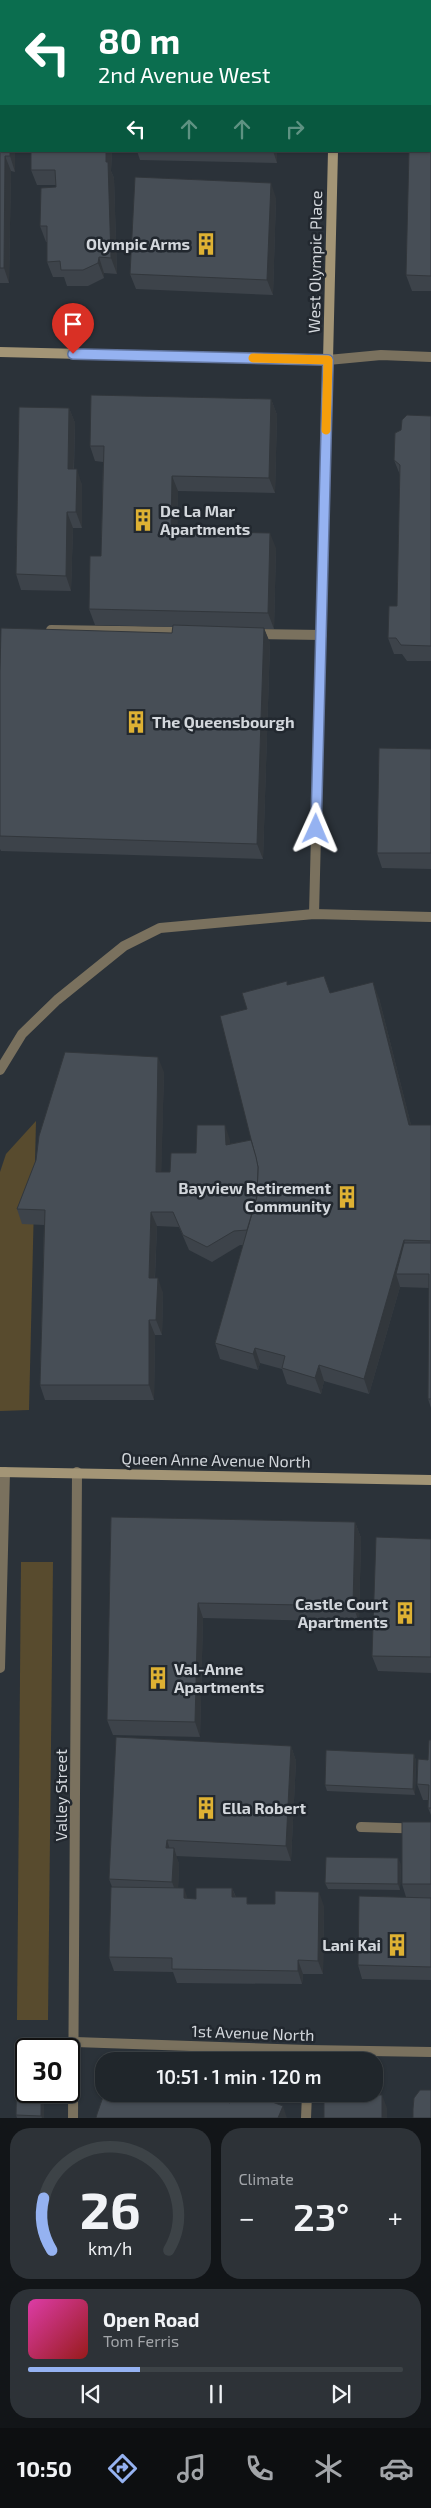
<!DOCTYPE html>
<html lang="en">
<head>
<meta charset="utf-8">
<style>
	:root { --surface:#20262b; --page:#2d3237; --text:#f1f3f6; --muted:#a2a5a9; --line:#3d4347; --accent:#95b2f1 }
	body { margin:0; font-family:"Exo 2",sans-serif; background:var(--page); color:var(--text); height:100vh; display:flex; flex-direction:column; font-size:19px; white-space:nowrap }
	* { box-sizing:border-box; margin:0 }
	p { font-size:16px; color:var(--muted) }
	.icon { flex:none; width:28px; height:28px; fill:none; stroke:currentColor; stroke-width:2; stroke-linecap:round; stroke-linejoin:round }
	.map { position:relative; height:2118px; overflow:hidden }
	.details { display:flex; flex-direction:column; gap:10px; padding:10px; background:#121518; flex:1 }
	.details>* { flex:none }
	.guide { position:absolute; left:0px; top:0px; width:431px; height:152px; box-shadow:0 1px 4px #0004,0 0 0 1px var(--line); background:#0b6e4f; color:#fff; overflow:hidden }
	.speed { position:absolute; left:15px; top:2038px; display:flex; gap:10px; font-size:25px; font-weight:700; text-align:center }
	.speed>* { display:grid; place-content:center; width:65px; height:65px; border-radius:50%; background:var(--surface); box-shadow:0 1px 4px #0004,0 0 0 1px var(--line); line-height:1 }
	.speed .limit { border:2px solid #111; border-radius:8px; background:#fff; color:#111 }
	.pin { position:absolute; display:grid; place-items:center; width:42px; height:42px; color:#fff; margin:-51px -21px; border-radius:50% 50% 50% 0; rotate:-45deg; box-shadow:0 0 5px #0007 }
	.pin .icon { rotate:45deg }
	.me { position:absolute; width:55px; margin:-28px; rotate:1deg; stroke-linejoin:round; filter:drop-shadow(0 0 4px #0008) }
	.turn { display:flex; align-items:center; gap:18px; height:105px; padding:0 15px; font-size:22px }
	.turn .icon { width:65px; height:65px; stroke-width:2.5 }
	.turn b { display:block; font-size:35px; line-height:42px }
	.lanes { display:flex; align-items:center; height:48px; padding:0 15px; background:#0003; justify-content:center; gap:25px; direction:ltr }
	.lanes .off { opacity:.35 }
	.big { font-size:38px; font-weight:600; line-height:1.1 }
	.details .widget { flex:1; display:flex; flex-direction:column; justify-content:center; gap:8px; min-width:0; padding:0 18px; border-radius:20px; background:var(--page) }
	.details .dial { align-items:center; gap:0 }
	.dial svg { height:130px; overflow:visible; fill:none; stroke:var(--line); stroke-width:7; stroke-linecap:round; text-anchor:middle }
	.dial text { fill:var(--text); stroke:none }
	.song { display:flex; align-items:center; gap:15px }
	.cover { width:60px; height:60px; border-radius:8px; background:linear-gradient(135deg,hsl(320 70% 55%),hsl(0 70% 35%)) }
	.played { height:5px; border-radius:2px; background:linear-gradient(90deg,var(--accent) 30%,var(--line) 30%) }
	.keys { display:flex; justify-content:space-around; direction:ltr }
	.heat { display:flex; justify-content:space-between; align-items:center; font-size:28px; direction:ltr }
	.details .tiles { flex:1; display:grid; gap:10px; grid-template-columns:1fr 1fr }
	.widget:last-child { grid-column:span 2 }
	.trip { position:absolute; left:95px; top:2052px; width:288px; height:50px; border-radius:20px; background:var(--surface); box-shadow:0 1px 4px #0004,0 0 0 1px var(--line); font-weight:600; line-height:50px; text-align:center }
	.tabs { display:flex; height:80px; justify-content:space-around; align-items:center; background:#0d0f11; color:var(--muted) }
	.tabs .icon { width:35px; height:35px }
	.tabs .active { color:var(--accent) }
	.tabs b { font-size:22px; color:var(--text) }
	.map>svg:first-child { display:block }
</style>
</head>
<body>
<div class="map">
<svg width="431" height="2118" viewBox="0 0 431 2118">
	<rect width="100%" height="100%" fill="#2b3239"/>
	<g fill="#584b2e">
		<path d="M36,1121L29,1410L0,1411V1172L6,1154Z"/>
		<path d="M21,1562H53L48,2020H17Z"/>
	</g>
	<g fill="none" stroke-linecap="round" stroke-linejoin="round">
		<g stroke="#7a715e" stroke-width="10">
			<path d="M19,1V0"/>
			<path d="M51,630L184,632"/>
			<path d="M253,634L322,635"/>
			<path d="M361,1827L431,1829"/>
			<path d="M307,2061L308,2050"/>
			<path d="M306,2118L307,2094"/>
		</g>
		<g stroke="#7a715e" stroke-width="10">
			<path d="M314,914L328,360L381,355L431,357"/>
			<path d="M0,1070L22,1034L57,1000L124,946L160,928L314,914L431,917"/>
			<path d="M0,1668L5,1472"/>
			<path d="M75,2042L308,2050L431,2052"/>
			<path d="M73,2118L77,1472"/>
		</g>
		<g stroke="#a39576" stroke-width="10">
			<path d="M337,1V0"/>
			<path d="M0,352L328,360L333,151"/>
			<path d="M0,1472L431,1480"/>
		</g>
	</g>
	<g fill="#3d434a">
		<path d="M59,0H281V1H98Z"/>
		<path d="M431,0V60H430V1Z"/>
		<path d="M431,85V291H412L406,275Z"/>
		<path d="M0,92L15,151V172L11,171L9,283H0Z"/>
		<path d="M112,151L111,171L114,178L117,274L104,273V278L88,286H67L64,277H53L47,262V242H46L40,226L56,187V185H37L31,170Z"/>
		<path d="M137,151H277V163L140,160Z"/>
		<path d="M276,198L273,295L136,289L130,274Z"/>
		<path d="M271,399L277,415L275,493L178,491L177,531L276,548L274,629H264L270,643L263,859L1,851L0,849V671L172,633L173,627L95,625L89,609L101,556L103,462L95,461L90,446Z"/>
		<path d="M69,408L75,423L74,469L82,485V528H73L71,591L21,590L16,574Z"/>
		<path d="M431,416V661H407L402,654H394L388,638L397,606L400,475L394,460Z"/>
		<path d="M431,749V869L382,868L377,853Z"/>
		<path d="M288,985L331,993L379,998L411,1125H431V1408L428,1399L429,1288L400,1287L369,1394L324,1381L321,1394L287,1384L282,1369L260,1363L258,1370L220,1359L215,1343L243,1245H240L212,1262L189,1250L179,1227L157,1226L155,1278L163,1293L162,1335H155L154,1400H45L40,1385L44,1225L22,1224L17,1209L164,1072L161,1172H170L196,1153L230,1140V1144L251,1140L247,1009Z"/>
		<path d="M111,1517L355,1522L361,1538L359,1622L203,1618L200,1737L113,1735L107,1720Z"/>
		<path d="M431,1539V1673L378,1671L372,1656Z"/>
		<path d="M431,1740V1815L428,1808V1800H423L417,1784L428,1760Z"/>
		<path d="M291,1746L296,1761L291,1861L176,1856L179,1864L178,1888L188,1899H196L232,1888L236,1897L249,1904L324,1906L323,1974H303L302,1984L177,1983L173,1972L114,1971L109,1957L112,1887L109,1879Z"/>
		<path d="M414,1754L416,1761L415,1795L327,1791L325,1785Z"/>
		<path d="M431,1822V1980L362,1979L358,1965L406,1897L402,1884Z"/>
		<path d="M401,1864L400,1890L328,1889L325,1883Z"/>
		<path d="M26,2091H44V2118H17L16,2115Z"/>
	</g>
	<g fill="#32373c">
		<path d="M10,151H15V172L10,156Z"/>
		<path d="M106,151H112L111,171L114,178L117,274L111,258L106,162Z"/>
		<path d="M273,151H277V163Z"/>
		<path d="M5,156L11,171L9,283L4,268Z"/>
		<path d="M271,183L276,198L273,295L267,280Z"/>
		<path d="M99,257L104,273V278L98,263Z"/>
		<path d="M271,399L277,415L275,493L269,478Z"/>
		<path d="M69,408L75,423L73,485L68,469Z"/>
		<path d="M77,469L82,485V528L76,512Z"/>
		<path d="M172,476L178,491L177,546L171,531Z"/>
		<path d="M67,512L73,528L71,591L66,576Z"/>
		<path d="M270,533L276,548L274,629L268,613Z"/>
		<path d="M264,628L270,643L263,859L257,844Z"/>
		<path d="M373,982L379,998L415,1141L409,1125Z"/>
		<path d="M158,1057L164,1072L161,1187L156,1172Z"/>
		<path d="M225,1125L230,1140L231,1160L226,1145Z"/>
		<path d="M151,1212L157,1226L154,1293L149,1278Z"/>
		<path d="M404,1240L409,1256L396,1274L400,1287L369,1394L364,1379Z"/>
		<path d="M158,1278L163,1293L162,1335L156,1320Z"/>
		<path d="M149,1320L155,1335L154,1400L149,1385Z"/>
		<path d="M255,1348L260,1363L258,1370L253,1354Z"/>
		<path d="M319,1365L324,1381L321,1394L315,1378Z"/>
		<path d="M355,1522L361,1538L359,1622L353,1606Z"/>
		<path d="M198,1603L203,1618L200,1737L195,1722Z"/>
		<path d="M291,1746L296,1761L291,1861L286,1846Z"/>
		<path d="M414,1754L416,1761L415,1795L413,1789Z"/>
		<path d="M167,1840L172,1856L166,1848Z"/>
		<path d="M174,1848L179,1864L178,1898L172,1882Z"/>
		<path d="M398,1858L401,1864L400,1890L398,1884Z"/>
		<path d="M184,1888L189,1902L184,1898Z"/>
		<path d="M232,1888L237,1901L232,1897Z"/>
		<path d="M319,1892L324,1906L323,1974L318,1961Z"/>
		<path d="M298,1960L303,1974L302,1984L298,1971Z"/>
		<path d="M41,2091H44V2118H42L41,2116Z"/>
		<path d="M382,2095L387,2108V2118H382Z"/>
		<path d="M283,2106L287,2118H278Z"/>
	</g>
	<g fill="#474e56" stroke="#32373c">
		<rect x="108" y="0" width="167" height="1"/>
		<path d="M403,0H431V46H430V1H403Z"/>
		<path d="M430,85H431V276L406,275L409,151H430Z"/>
		<path d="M0,92H1V151H10V156H5L4,268H0Z"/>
		<path d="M31,151H106V162H108L111,258L99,257L98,263L83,270H61L60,261L47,262V226H40L41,188L56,187L55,170H31Z"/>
		<path d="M135,177L271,183L267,280L130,274Z"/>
		<path d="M91,395L271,399L269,478L172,476L171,531L270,533L268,613L89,609L90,556H101L104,446H90Z"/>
		<path d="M19,407L69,408L68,469H77L76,512H67L66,576L16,574Z"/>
		<path d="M407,415L431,416V646L401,645L396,638H388L389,606H397L400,465L394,460L395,433L401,430L402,420Z"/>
		<path d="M173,625L264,628L257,844L0,836V671L1,628L172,633Z"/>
		<path d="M379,748L431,749V853H377Z"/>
		<path d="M324,976L330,993L373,982L409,1125H431V1241L404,1240L364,1379L319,1365L315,1378L282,1368L285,1356L255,1348L253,1354L215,1343L257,1196L258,1167L220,1016L247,1009L242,993L287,981V985Z"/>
		<path d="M65,1052L158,1057L156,1172H170L171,1153H196L197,1125H225L226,1145L251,1140L256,1157L258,1167L257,1196L247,1230L234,1231L207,1247L183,1235L173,1212H151L149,1278H158L156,1320H149V1385H40L45,1210L17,1209L36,1160L39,1136Z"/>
		<path d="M404,1243H431V1399H428L429,1274H396Z"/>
		<path d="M111,1517L355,1522L353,1606L198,1603L195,1722L107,1720Z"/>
		<path d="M376,1537L431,1539V1657L372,1656Z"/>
		<path d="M116,1737L291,1746L286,1846L167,1840L166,1848H174L172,1882L109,1879Z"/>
		<path d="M429,1740H431V1808H428L429,1785L417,1784L418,1759L428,1760Z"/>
		<path d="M326,1750L414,1754L413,1789L325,1785Z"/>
		<rect x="402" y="1822" width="29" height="62"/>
		<path d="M326,1857L398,1858V1884L325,1883Z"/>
		<path d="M111,1887L184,1888V1898L196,1899V1888H232V1897H247V1904H275V1891L319,1892L318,1961L298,1960V1971L172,1969V1958L109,1957Z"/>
		<path d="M359,1896L431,1898V1967L358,1965Z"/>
		<path d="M17,2068H26V2091H41V2116L16,2115Z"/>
		<path d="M420,2090H431V2118H413V2109L414,2098Z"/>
		<path d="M104,2094H131L143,2098L145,2094H171L187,2100L189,2094H207L230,2103L235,2094H251L283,2106L278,2118H96L97,2114Z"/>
		<path d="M360,2094L382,2095V2118H324V2098H360Z"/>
	</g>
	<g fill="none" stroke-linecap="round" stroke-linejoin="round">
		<defs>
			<path id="route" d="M73,354L328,360L316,829"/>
		</defs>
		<use href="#route" stroke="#61749d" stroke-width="12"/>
		<use href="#route" stroke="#95b2f1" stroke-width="9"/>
		<path stroke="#f59e0b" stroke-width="9" d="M253,358L328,360L326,430"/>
	</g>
	<defs>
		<symbol id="building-bare" viewBox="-9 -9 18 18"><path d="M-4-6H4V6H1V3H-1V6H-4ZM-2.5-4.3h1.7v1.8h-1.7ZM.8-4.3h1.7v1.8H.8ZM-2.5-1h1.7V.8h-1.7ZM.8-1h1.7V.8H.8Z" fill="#deb133" stroke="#22282f" stroke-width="2.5" paint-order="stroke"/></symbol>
	</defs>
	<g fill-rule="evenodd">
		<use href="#building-bare" x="190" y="228" width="32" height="32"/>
		<use href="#building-bare" x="127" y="504" width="32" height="32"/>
		<use href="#building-bare" x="120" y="706" width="32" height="32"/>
		<use href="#building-bare" x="331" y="1181" width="32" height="32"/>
		<use href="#building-bare" x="389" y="1597" width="32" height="32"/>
		<use href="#building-bare" x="142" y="1662" width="32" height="32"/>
		<use href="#building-bare" x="190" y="1792" width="32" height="32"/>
		<use href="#building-bare" x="381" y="1929" width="32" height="32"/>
	</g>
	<g text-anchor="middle" stroke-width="5" stroke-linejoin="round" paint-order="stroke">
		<g font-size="16" font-weight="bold" fill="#d3d7dc" stroke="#22282f" text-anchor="end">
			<text x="190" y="250">Olympic Arms</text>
			<text x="160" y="517" text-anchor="start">De La Mar<tspan x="160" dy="18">Apartments</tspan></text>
			<text x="152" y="728" text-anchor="start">The Queensbourgh</text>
			<text x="331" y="1194">Bayview Retirement<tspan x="331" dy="18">Community</tspan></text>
			<text x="388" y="1610">Castle Court<tspan x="388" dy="18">Apartments</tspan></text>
			<text x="174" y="1675" text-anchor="start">Val-Anne<tspan x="174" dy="18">Apartments</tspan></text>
			<text x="222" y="1814" text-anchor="start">Ella Robert</text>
			<text x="381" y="1951">Lani Kai</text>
		</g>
		<g font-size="16" fill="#d3d7dc" stroke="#22282f">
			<text transform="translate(315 262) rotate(-89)" y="6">West Olympic Place</text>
			<text transform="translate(216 1460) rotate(1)" y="6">Queen Anne Avenue North</text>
			<text transform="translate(61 1795) rotate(-90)" y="6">Valley Street</text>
			<text transform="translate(253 2033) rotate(2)" y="6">1st Avenue North</text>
		</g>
	</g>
</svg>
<div class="speed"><div class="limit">30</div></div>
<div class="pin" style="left:73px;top:354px;background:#d93025"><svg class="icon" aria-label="arrive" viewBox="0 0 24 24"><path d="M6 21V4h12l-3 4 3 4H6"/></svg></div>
<svg class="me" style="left:316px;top:829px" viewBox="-20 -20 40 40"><path d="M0-17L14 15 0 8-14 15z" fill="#95b2f1" stroke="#fff" stroke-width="4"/></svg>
<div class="trip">10:51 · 1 min · 120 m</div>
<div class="guide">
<div class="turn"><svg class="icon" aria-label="left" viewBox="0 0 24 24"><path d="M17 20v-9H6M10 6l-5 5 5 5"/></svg><div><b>80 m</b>2nd Avenue West</div></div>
<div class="lanes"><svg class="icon" aria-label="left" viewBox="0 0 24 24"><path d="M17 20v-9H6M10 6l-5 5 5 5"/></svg><svg class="icon off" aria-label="ahead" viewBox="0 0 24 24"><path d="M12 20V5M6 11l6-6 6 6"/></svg><svg class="icon off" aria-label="ahead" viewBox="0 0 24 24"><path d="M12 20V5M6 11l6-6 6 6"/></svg><svg class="icon off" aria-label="right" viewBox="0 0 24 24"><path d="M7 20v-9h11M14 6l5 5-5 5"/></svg></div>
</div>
</div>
<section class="details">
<div class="tiles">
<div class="widget dial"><svg viewBox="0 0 100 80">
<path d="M14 69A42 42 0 1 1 86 69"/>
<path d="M14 69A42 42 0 0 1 9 37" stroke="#95b2f1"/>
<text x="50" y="56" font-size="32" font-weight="700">26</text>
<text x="50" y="72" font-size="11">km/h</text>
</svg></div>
<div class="widget"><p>Climate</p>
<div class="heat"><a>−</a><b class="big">23°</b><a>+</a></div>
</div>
<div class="widget">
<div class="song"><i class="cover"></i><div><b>Open Road</b><p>Tom Ferris</p></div></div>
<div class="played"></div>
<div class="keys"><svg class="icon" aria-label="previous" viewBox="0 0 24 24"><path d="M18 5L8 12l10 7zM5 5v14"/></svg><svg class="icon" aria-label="pause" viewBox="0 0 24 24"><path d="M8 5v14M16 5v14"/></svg><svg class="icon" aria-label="next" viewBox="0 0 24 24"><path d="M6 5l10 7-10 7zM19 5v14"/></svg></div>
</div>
</div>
</section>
<nav class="tabs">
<b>10:50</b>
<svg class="icon active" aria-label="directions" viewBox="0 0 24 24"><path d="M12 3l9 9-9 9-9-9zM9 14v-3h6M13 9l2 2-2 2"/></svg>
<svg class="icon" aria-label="music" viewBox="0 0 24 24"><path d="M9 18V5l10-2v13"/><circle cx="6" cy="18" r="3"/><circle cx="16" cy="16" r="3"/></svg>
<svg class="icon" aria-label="phone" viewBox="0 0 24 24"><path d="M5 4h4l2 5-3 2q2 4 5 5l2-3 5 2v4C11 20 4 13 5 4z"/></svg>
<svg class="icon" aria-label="climate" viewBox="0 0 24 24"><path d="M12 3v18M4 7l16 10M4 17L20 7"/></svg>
<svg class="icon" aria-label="car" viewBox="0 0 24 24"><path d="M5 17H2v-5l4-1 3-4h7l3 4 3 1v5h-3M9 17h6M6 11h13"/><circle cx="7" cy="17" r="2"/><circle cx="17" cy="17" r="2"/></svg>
</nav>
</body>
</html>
